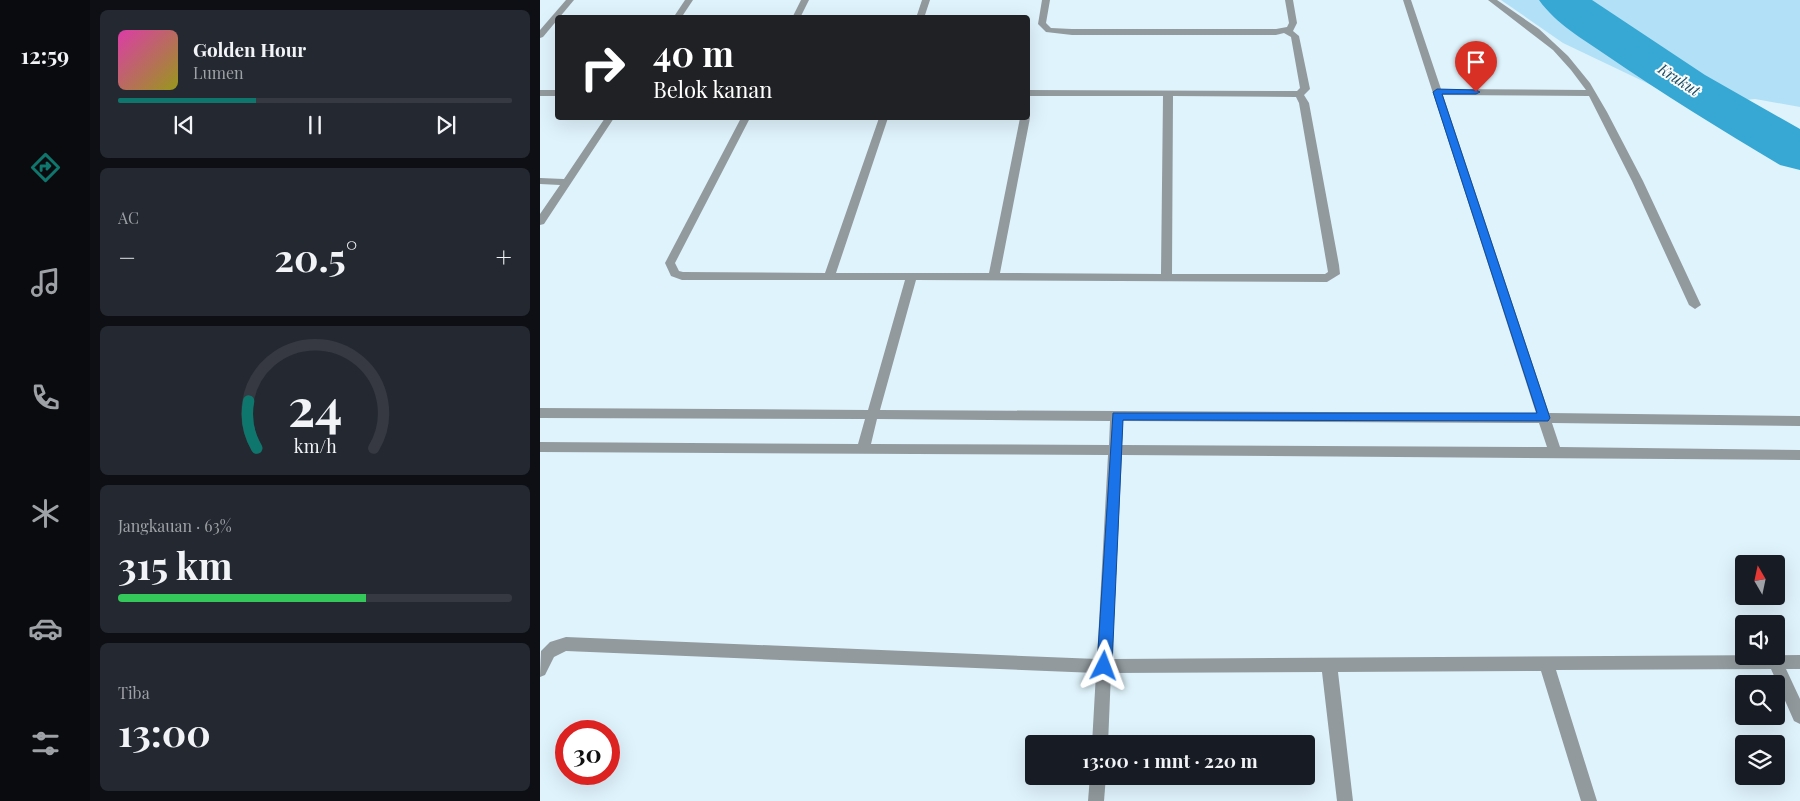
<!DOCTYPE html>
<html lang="id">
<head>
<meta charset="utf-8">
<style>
	:root { --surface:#171b24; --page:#242831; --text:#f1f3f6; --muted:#9ea1a6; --line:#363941; --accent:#0f766e }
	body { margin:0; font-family:"Playfair Display",serif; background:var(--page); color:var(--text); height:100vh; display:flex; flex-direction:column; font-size:19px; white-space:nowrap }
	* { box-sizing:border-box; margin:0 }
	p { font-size:16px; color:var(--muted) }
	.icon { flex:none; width:28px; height:28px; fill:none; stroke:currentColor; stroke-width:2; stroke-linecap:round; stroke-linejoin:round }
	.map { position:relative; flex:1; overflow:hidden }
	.drawer { display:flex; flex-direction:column; gap:10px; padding:10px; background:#0d0f14; width:450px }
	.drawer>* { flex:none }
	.banner { position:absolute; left:15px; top:15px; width:475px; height:105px; border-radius:5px; box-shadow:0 5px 20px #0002; background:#202124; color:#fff; overflow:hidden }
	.needle { width:32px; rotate:351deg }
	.buttons { position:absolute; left:1195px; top:555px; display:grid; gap:10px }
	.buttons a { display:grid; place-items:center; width:50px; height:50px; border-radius:5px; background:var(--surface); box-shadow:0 5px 20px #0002; font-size:25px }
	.speed { position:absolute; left:15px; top:720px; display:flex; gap:10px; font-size:25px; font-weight:700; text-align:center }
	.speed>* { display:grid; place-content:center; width:65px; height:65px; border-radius:50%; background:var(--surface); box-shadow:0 5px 20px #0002; line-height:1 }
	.speed .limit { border:8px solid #d22; background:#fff; color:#111 }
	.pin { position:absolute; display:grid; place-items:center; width:42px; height:42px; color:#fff; margin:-51px -21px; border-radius:50% 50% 50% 0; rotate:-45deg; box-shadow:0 0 5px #0007 }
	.pin .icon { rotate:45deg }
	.me { position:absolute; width:55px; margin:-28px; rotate:3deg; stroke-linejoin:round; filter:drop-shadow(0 0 4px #0008) }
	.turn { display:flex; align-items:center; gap:18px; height:105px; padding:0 15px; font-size:22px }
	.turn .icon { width:65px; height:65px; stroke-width:2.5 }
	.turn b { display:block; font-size:35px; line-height:42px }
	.big { font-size:38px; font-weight:700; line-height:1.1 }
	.drawer .card { flex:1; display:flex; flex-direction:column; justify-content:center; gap:8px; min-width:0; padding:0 18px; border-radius:8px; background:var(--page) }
	.drawer .dial { align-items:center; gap:0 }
	.dial svg { height:130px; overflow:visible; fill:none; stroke:var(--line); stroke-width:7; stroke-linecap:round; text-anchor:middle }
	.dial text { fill:var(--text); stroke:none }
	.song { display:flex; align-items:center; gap:15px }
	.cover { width:60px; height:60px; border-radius:8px; background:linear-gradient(135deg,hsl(320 70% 55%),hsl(60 70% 35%)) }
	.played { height:5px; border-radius:2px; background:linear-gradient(90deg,var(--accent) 35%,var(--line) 35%) }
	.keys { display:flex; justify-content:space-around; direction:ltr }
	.heat { display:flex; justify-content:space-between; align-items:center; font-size:28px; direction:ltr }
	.charge { height:8px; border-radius:4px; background:linear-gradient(90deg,#34c759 63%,var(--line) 0) }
	.trip { position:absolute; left:485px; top:735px; width:290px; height:50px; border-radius:5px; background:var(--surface); box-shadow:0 5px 20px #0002; font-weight:700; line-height:50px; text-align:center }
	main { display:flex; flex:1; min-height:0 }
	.dock { display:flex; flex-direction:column; width:90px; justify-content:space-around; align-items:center; background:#090b0e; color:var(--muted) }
	.dock .icon { width:35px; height:35px }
	.dock .on { color:var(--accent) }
	.dock b { font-size:22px; color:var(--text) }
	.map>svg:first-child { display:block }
</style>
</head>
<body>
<main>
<nav class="dock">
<b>12:59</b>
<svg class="icon on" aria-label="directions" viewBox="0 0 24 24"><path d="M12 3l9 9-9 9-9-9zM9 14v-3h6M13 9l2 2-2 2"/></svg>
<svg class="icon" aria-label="music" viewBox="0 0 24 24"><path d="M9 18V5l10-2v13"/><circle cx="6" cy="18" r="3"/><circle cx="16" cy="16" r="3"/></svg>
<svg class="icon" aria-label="phone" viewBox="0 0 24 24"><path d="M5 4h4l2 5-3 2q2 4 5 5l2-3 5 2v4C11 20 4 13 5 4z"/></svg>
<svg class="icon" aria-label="climate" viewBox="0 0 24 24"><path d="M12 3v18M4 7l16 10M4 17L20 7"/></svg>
<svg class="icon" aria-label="car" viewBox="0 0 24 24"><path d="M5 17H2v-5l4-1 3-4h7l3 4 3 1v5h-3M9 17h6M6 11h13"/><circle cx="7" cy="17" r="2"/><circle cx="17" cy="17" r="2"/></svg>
<svg class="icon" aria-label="filters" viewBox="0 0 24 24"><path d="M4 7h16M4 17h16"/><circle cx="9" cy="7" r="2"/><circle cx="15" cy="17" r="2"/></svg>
</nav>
<section class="drawer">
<div class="card">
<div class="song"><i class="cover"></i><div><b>Golden Hour</b><p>Lumen</p></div></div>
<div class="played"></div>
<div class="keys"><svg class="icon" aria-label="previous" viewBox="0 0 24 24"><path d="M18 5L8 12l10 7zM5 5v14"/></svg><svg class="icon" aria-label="pause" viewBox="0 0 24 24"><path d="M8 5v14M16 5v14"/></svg><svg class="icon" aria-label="next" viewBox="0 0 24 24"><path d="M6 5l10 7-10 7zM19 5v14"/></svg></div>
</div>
<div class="card"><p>AC</p>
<div class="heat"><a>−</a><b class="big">20.5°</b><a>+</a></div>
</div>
<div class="card dial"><svg viewBox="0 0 100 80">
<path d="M14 69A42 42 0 1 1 86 69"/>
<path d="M14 69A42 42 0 0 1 9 40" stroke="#0f766e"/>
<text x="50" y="56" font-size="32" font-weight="700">24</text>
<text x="50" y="72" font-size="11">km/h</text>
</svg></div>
<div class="card"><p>Jangkauan · 63%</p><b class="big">315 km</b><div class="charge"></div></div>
<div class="card"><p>Tiba</p><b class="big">13:00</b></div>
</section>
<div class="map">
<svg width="1260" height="801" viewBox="0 0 1260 801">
	<rect width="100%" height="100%" fill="#dff3fc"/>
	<path fill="#b2e0f6" d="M961,0H1260V107L1215,99L1153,105L1023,43Z"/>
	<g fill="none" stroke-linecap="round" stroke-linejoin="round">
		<path fill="#37a7d3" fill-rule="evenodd" d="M999,0H1052L1165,75L1260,129V170L1240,165C1181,130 1123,94 1066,55C1043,39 1016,24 999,0Z"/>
		<g fill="#929a9e" fill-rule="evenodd">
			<path d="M26,0H34L3,37L0,38V30Z"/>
			<path d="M145,0H153L141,18H133Z"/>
			<path d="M261,0H269L260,18H252Z"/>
			<path d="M382,0H390L384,18H376Z"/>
			<path d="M502,0H510L506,23L511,28L532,29H736L747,27L749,23L745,0H753L757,23L753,31L759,36L770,89L764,95L769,103L799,265L800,274L787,282L376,280L340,410L996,413L863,0H871L901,89L1046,90L1031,70L1013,50L948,0H957L999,29L1028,56L1050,83L1067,112L1103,181L1161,305L1155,309L1149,305L1092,181L1049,96L903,95L1009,413L1260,416V426L1012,423L1020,447L1260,450V460L582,455L572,659L1260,655V669H1246L1260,699V724L1254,721L1231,669L1016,670L1057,801H1041L1001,671L798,672L813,801H797L782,672L571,673L568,744H552L556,673L26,651L14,657L5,675L0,677L1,651L10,642L26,637L557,659L568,455L0,452V442L318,444L325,419L0,418V408L328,410L365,280H142L131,276L125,263L201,118H210L135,263L139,271L143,272L285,273L339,118H348L296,273H449L480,118H488V116L490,118L460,273L621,274L623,96H488V90L757,91L760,88L751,37L744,33L736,35H532L506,32L498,24ZM633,96L756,97L759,103L788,272L785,274H632ZM337,419L570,421L569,445L331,444ZM583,421L999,423L1007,447L582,445Z"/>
			<rect x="0" y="90" width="18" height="6"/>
			<path d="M65,118H74L4,224L0,225V214L20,185L0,184V178L24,179Z"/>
			<path d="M550,776H566L564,801H548Z"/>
		</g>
	</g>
	<path fill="#1a73e8" stroke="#114b97" d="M897,89L936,90L940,92L936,94H902L1010,418L1008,421L583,420L572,666L569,670L564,672L560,670L557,666L573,413H997L893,92Z"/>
	<g text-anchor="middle" stroke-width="4" stroke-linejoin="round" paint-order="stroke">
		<g font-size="15" font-style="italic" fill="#1e4c5f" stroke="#f9fdff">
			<text transform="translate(1139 80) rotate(33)" y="5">Krukut</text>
		</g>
	</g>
</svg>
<div class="buttons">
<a><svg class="needle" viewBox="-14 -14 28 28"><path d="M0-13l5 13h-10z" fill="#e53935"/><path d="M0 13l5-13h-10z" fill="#9ea1a6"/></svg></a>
<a><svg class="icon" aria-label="sound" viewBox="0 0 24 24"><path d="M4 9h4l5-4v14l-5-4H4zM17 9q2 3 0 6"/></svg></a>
<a><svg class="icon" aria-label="search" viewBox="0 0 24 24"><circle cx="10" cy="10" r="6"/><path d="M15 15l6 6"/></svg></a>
<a><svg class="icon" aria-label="layers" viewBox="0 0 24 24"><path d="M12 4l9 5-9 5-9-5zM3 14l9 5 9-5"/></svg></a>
</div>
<div class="speed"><div class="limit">30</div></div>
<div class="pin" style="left:936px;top:92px;background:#d93025"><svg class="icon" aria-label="arrive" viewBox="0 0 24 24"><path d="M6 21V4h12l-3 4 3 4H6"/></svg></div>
<svg class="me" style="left:564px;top:666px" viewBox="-20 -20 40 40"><path d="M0-17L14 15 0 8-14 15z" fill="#1a73e8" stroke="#fff" stroke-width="4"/></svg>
<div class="trip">13:00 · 1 mnt · 220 m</div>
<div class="banner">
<div class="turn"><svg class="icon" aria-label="right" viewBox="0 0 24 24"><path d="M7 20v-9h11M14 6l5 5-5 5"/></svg><div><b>40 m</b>Belok kanan</div></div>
</div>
</div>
</main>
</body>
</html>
